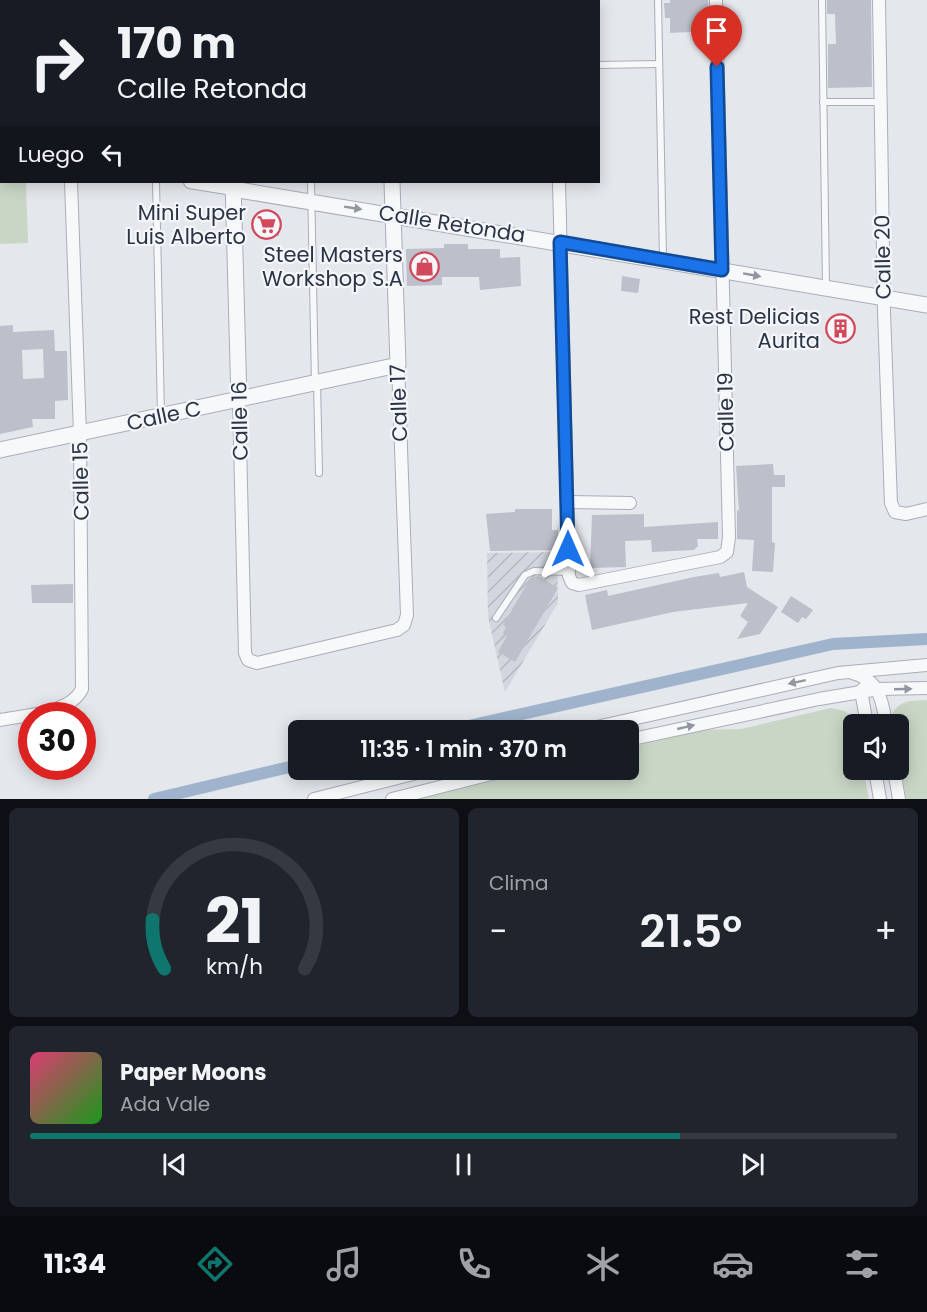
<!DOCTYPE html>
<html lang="es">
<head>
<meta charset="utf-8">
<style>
	:root { --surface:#171b24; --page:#20242c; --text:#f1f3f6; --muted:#9ea1a6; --line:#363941; --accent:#0f766e }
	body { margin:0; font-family:Poppins,sans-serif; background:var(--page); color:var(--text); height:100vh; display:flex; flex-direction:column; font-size:22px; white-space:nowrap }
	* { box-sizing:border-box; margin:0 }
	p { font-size:20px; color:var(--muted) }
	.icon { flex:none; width:33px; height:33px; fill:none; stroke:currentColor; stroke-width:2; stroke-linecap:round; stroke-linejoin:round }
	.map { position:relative; height:799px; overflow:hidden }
	.drawer { display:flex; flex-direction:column; gap:9px; padding:9px; background:#0d0f14; flex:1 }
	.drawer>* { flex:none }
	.hud { position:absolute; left:0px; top:0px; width:600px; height:183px; box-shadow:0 3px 15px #0003; background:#171b24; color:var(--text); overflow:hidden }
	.fabs { position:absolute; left:843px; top:714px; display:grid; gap:12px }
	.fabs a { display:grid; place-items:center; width:66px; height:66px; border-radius:9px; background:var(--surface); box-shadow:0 3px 15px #0003; font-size:30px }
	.speed { position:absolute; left:18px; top:702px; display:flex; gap:12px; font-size:30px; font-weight:700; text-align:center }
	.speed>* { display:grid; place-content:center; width:78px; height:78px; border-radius:50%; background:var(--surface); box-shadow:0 3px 15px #0003; line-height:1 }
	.speed .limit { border:9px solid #d22; background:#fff; color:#111 }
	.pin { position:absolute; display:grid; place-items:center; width:51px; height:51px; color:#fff; margin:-62px -26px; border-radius:50% 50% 50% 0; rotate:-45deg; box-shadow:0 0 6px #0007 }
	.pin .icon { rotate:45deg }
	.me { position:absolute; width:66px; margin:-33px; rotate:0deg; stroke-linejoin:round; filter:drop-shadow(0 0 4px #0008) }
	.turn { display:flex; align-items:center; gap:21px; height:126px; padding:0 18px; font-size:27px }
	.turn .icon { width:78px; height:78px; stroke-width:2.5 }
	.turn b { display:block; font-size:42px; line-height:51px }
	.then { display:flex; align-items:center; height:57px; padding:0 18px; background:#0003; gap:12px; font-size:22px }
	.big { font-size:45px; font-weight:600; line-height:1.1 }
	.drawer .tile { flex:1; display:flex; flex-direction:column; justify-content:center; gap:9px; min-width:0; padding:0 21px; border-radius:9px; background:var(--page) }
	.drawer .dial { align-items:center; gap:0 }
	.dial svg { height:156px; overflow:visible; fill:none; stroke:var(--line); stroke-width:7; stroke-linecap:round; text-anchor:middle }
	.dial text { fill:var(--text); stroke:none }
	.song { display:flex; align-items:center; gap:18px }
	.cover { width:72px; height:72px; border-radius:9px; background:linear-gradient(135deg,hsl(340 70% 55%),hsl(120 70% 35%)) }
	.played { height:6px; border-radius:3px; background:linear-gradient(90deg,var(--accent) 75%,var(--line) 75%) }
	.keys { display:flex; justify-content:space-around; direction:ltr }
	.heat { display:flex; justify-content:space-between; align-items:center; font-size:33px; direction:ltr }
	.drawer .tiles { flex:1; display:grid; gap:9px; grid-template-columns:1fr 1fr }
	.tile:last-child { grid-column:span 2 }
	.trip { position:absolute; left:288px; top:720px; width:351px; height:60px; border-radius:9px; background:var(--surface); box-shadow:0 3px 15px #0003; font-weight:600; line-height:60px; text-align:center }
	.menu { display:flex; height:96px; justify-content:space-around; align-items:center; background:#090b0e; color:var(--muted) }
	.menu .icon { width:42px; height:42px }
	.menu .on { color:var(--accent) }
	.menu b { font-size:27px; color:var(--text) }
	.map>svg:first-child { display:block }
</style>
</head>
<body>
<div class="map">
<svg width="927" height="799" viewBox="0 0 927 799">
	<defs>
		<pattern id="industrial-furrows" width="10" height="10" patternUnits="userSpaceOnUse" patternTransform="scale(1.5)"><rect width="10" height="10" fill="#d2d6de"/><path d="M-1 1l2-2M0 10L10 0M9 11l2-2" fill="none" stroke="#b4b8c0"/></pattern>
	</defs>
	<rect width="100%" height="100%" fill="#e4e7ec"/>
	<path fill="url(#industrial-furrows)" d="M557,552L558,603L505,692L488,617L487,553Z"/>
	<g fill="#c9d6c5">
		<path d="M0,163L2,182H26L28,243L0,244Z"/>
		<path d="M927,700V799H906L899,753L898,724H894L892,714C901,699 911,701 927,700Z"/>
		<path d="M831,708L845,711L855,721L854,770H863L869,799H413L536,770H628L629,747L702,730L741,729Z"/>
	</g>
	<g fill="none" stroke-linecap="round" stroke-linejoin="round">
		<g stroke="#9fb4cc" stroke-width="12">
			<path d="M451,730L833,644L927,639"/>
			<path d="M154,799L298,765"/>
		</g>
	</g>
	<g fill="#bbc0ca" fill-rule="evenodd">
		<path d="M670,0H708V31L670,33V18H665L664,3H670Z"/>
		<path d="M827,0H871L872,87L828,88V44H836L835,14H827Z"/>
		<rect x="256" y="214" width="23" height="22"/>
		<path d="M444,244H468V249H500V258L520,257L521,286L480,290L479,277H442V285L407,286L406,249L444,248Z"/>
		<path d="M622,276L640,279L638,293L621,291Z"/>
		<path d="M831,317H849L850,341H832Z"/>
		<path d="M13,325V332L54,330L55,351H67L68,400L55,401V419H32L33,427L0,434V326ZM43,349L44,378L23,379L22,350Z"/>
		<path d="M773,464L774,475H785V487H772V542L775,543L773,572L752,571L754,540L737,539V510L739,511L736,466Z"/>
		<path d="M515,509H552V530H558V550L490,551L486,514L515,512Z"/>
		<path d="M644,514V527L718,522V539H697L698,546L694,550L652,552L651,540L625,541L626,567L590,568L592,515Z"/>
		<path d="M744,572L747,587L778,607L760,634L737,639L748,622L740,616L748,603L673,612L592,630L585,595L607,590L608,596L694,577L719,573L720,577Z"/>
		<path d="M538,576L558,588L515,662L498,652L507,636L503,633L506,627L503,625L530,579Z"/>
		<path d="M73,584V603H32L31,585Z"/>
		<path d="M791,596L813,610L806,619L802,617L798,623L781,612Z"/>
	</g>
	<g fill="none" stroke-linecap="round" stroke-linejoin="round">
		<defs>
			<g id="service">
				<path d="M151,0V2"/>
				<path d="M306,0V2"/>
				<path d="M658,0L663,259"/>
				<path d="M822,0L826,287"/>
				<path d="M598,65L659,64"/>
				<path d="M823,102H881"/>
				<path d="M156,182L161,415"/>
				<path d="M311,182L315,383"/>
				<path d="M317,383L319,473"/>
				<path d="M496,618L525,575L534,571L568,572"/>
			</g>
			<g id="minor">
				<path d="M67,0V2"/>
				<path d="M554,0V2"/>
				<path d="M879,0L884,312L891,503L895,512L906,514L927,509"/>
				<path d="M0,150H2"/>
				<path d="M190,182L233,189"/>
				<path d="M559,182L569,576L572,583L579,585L720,557L727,552L729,537L716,0"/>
				<path d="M239,400L245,653L248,660L257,663L397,630L404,625L407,615L398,365"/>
				<path d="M568,502L630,503"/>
				<path d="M852,673C880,680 882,700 886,724"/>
				<path d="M866,686L861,691L867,724"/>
				<path d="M0,720C25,715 70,714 82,689L80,434L71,182"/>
				<path d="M583,730L838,673L927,665"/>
				<path d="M628,740L819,699L879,689L927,688"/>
				<path d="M875,770L880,799"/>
				<path d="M894,770L899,799"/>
				<path d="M314,799L429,770"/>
				<path d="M392,799L507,770"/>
			</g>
			<g id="tertiary">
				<path d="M229,0V2"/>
				<path d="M393,2V0"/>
				<path d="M233,182L239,400"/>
				<path d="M233,189L927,305"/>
				<path d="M0,450L398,365L392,182"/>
			</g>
		</defs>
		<use href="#service" stroke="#a9aeb7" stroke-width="8"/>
		<use href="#minor" stroke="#a9aeb7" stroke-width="14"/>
		<use href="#tertiary" stroke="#a9aeb7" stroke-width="17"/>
		<use href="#service" stroke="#f7f8fa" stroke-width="6"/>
		<use href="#minor" stroke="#f7f8fa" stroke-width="12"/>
		<use href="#tertiary" stroke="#f7f8fa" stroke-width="15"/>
	</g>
	<defs><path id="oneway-solid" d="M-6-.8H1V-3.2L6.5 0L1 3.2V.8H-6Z" transform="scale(1.5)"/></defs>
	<g fill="#9196a0">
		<use href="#oneway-solid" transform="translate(353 208) rotate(9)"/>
		<use href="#oneway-solid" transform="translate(752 275) rotate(10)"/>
		<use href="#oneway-solid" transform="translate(797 682) rotate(168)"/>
		<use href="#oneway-solid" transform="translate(903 689) rotate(-2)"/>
		<use href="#oneway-solid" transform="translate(686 727) rotate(-13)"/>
	</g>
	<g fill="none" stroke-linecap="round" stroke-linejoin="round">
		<defs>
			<path id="route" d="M568,549L560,242L722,270L717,67"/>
		</defs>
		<use href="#route" stroke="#114b97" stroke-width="15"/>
		<use href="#route" stroke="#1a73e8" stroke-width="10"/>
	</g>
	<defs>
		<symbol id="supermarket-ring" viewBox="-11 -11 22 22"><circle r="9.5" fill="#f4f6f9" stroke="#d1495b" stroke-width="1.5"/><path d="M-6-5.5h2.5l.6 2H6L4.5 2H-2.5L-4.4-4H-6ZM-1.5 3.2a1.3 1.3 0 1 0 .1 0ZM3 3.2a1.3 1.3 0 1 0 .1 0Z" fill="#d1495b"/></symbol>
		<symbol id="shop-ring" viewBox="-11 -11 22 22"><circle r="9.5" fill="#f4f6f9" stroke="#d1495b" stroke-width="1.5"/><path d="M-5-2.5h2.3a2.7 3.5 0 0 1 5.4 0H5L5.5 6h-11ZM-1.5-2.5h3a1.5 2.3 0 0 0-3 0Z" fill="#d1495b"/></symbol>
		<symbol id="building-ring" viewBox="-11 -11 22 22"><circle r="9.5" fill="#f4f6f9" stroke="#d1495b" stroke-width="1.5"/><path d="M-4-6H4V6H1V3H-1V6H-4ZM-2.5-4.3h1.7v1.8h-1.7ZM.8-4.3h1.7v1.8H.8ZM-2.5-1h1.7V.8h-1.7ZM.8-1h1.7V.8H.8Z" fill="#d1495b"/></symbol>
	</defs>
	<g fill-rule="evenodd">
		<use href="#supermarket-ring" x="250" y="208" width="33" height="33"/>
		<use href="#shop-ring" x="408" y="250" width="33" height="33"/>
		<use href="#building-ring" x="824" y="312" width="33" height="33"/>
	</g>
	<g text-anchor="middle" stroke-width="4.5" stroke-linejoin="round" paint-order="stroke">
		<g font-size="21" fill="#2b3445" stroke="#f4f6f9" text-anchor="end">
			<text x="246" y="220">Mini Super<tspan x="246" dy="24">Luis Alberto</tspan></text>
			<text x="403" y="262">Steel Masters<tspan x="403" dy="24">Workshop S.A</tspan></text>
			<text x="820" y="324">Rest Delicias<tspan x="820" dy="24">Aurita</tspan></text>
		</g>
		<g font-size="21" fill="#2b3445" stroke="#f4f6f9">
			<text transform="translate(452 224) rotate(9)" y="7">Calle Retonda</text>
			<text transform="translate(883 257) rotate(-91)" y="7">Calle 20</text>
			<text transform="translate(399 403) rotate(-92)" y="7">Calle 17</text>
			<text transform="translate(726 412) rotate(-91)" y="7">Calle 19</text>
			<text transform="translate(164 416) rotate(-12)" y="7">Calle C</text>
			<text transform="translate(240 421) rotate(-91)" y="7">Calle 16</text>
			<text transform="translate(81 481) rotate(-91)" y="7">Calle 15</text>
		</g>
	</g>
</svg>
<div class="fabs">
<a><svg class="icon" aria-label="sound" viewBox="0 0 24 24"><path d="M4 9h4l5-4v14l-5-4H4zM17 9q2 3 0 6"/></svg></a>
</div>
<div class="speed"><div class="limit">30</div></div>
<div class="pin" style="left:717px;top:67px;background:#d93025"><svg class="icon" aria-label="arrive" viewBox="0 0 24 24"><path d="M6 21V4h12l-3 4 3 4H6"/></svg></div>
<svg class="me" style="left:568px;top:549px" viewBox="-20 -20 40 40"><path d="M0-17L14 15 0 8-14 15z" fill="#1a73e8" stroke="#fff" stroke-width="4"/></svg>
<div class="trip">11:35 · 1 min · 370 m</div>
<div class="hud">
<div class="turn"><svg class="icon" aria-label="right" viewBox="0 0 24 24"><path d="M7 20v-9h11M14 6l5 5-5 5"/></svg><div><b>170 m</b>Calle Retonda</div></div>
<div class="then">Luego<svg class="icon" aria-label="left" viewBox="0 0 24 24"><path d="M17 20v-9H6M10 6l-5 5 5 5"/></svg></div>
</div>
</div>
<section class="drawer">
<div class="tiles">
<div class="tile dial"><svg viewBox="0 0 100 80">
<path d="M14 69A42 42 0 1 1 86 69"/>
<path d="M14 69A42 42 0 0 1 8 44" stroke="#0f766e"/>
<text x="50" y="56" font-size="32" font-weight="700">21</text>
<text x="50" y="72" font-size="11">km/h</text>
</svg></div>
<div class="tile"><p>Clima</p>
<div class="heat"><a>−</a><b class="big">21.5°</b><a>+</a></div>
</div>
<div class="tile">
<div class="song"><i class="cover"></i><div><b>Paper Moons</b><p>Ada Vale</p></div></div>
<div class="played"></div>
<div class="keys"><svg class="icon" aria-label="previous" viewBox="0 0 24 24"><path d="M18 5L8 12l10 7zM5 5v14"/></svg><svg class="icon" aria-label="pause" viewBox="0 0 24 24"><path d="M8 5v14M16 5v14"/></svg><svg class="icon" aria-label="next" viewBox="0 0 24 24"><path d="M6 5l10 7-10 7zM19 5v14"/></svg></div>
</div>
</div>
</section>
<nav class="menu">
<b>11:34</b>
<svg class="icon on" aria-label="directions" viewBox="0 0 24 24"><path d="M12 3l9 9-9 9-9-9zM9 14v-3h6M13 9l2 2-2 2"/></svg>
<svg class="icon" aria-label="music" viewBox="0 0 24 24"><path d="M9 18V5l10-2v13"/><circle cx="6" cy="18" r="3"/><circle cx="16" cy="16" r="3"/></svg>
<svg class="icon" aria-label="phone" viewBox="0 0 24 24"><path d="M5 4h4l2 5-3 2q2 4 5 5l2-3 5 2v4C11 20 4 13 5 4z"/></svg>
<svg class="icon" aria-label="climate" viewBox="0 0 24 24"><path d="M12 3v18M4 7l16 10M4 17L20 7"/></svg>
<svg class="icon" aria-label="car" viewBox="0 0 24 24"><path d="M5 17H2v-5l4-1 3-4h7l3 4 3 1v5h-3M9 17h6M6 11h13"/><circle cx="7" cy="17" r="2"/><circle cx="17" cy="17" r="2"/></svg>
<svg class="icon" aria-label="filters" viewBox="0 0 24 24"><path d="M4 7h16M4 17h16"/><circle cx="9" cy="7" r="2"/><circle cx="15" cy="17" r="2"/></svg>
</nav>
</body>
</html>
